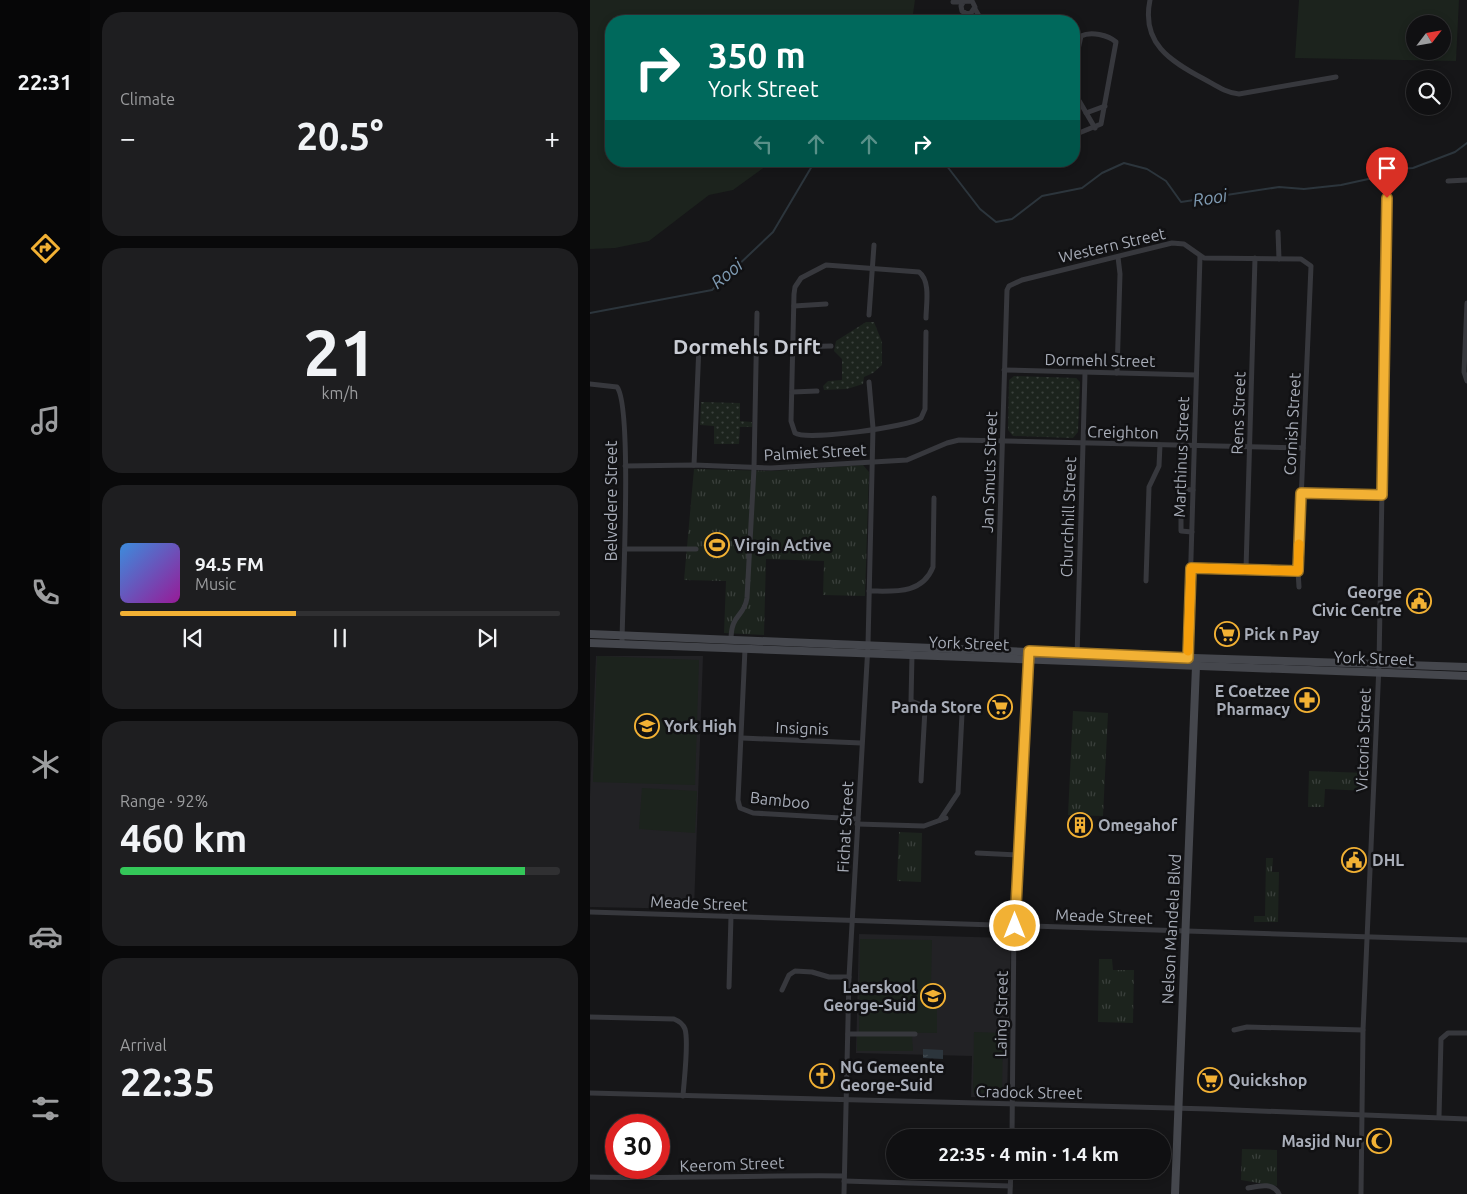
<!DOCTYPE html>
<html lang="en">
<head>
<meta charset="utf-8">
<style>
	:root { --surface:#101012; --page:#1e1e20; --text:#f1f3f6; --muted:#9c9d9f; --line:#303032; --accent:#f2b134 }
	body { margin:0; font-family:Ubuntu,sans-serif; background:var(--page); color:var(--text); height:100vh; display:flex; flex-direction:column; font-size:19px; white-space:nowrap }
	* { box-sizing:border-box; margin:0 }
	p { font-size:16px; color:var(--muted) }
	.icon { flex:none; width:28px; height:28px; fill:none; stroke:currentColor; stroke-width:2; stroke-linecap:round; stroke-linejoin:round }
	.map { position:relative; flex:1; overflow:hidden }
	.panel { display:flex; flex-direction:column; gap:12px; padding:12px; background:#09090a; width:500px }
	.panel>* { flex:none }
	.banner { position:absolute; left:15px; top:15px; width:475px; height:152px; border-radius:20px; box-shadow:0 2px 8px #0003,0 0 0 1px var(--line); background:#00695c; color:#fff; overflow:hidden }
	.needle { width:32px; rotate:59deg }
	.buttons { position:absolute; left:816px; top:15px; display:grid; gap:10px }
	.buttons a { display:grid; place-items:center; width:45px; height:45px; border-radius:50%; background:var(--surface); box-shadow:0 2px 8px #0003,0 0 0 1px var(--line); font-size:25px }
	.speed { position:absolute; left:15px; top:1114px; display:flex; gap:10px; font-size:25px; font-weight:700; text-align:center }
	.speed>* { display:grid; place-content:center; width:65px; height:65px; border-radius:50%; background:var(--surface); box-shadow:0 2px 8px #0003,0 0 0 1px var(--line); line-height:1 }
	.speed .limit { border:8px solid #d22; background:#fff; color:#111 }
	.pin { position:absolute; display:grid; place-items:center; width:42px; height:42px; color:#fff; margin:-51px -21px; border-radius:50% 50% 50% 0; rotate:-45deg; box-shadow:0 0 5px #0007 }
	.pin .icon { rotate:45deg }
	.me { position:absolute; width:55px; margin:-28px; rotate:0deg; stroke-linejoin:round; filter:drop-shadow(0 0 4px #0008) }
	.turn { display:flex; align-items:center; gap:18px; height:105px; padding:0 20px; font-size:22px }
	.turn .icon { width:65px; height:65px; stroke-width:2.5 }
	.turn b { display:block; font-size:35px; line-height:42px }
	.lanes { display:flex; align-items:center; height:48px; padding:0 20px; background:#0003; justify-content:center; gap:25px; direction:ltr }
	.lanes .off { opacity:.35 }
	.big { font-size:38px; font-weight:700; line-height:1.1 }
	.panel .tile { flex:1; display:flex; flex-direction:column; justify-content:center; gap:8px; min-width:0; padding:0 18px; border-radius:20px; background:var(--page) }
	.panel .dial { align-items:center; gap:0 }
	.dial b { font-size:65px; line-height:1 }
	.song { display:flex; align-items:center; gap:15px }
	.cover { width:60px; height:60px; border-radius:8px; background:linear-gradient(135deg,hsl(210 70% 55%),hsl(300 70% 35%)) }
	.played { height:5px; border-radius:2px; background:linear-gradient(90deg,var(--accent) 40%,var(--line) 40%) }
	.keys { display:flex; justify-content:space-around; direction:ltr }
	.heat { display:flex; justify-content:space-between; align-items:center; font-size:28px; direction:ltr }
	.charge { height:8px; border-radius:4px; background:linear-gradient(90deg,#34c759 92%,var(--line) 0) }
	.trip { position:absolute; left:296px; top:1129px; width:285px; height:50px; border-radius:25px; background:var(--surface); box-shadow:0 2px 8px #0003,0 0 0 1px var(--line); font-weight:700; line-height:50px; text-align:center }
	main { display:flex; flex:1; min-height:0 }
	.tab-bar { display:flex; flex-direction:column; width:90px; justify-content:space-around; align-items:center; background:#060607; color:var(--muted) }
	.tab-bar .icon { width:35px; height:35px }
	.tab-bar .active { color:var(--accent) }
	.tab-bar b { font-size:22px; color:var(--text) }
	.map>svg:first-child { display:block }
</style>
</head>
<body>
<main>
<nav class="tab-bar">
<b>22:31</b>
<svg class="icon active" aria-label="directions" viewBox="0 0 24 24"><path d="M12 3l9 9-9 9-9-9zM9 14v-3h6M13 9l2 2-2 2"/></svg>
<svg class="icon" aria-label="music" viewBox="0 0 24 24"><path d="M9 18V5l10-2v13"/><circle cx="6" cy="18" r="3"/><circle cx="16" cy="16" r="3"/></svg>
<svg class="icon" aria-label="phone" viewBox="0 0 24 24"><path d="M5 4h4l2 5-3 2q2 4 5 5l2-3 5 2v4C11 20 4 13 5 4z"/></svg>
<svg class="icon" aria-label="climate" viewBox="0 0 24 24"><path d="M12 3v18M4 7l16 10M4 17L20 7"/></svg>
<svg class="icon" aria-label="car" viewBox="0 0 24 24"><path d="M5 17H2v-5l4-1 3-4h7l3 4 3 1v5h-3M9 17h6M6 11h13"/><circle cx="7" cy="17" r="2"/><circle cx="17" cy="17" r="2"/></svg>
<svg class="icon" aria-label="filters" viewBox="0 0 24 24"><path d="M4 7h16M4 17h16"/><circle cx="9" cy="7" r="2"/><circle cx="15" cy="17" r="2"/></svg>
</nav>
<section class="panel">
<div class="tile"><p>Climate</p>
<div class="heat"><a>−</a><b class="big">20.5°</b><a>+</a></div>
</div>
<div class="tile dial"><b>21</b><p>km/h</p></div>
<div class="tile">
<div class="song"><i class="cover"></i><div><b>94.5 FM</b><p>Music</p></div></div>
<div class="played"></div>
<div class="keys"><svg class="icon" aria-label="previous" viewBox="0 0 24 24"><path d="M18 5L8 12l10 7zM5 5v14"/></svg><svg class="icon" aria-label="pause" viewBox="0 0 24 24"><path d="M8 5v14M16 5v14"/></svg><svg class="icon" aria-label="next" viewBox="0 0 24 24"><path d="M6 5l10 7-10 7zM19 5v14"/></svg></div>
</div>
<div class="tile"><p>Range · 92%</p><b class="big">460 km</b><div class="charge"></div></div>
<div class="tile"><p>Arrival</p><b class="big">22:35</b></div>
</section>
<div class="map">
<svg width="877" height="1194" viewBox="0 0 877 1194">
	<defs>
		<pattern id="grass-tufts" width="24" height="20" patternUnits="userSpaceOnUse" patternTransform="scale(1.25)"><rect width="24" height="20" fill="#1c231d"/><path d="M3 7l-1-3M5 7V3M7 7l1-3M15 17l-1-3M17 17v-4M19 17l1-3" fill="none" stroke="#3a403c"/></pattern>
		<pattern id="park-dots" width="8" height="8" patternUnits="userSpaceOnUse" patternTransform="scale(1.25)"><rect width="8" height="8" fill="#1c231d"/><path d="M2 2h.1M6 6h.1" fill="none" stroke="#3a403c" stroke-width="1.8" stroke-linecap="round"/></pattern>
		<pattern id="water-ripples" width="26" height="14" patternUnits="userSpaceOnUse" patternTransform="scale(1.25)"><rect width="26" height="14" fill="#2c353c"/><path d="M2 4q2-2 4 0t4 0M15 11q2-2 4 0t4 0" fill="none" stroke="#485056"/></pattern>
	</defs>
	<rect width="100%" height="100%" fill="#161618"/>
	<g fill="#222225">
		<path d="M6,656H113L104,909L0,907V796Z"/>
		<path d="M269,934L421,938L417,1098L381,1097L382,1056L266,1053Z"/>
	</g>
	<g fill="url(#grass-tufts)">
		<path d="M273,465L279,472L275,596L233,595L234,561L176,559L174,635L134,633L136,581L94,580L104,469L181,471Z"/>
		<path d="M483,711L518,713L513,816L478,815Z"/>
		<path d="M719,771L777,773V791L735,789L734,807H718Z"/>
		<path d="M309,832L332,833L331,882L307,881Z"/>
		<path d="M676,858H683L682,872H689L688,922H664V916H675Z"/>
		<path d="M509,959H522L523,970H544L543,1023L508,1022Z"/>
		<path d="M652,1149L687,1150V1186L651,1180Z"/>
	</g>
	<g fill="url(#park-dots)">
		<path d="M276,322H284L292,342V365L283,373L274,377L273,384L257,389L234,390L233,386L238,381L252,380V359L244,351L246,341Z"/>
		<path d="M424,376L486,378L490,382L488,432L483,438L423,436L418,430L419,380Z"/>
		<path d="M111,402L150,403V421L162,422V427H150L149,444H124V426L110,425Z"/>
	</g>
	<g fill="#1c231d" fill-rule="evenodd">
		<path d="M0,0H325L322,21H21V161H183L143,190L119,195L59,241L25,248L0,249Z"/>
		<path d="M709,0H869L866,61L705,58ZM825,24H852V51H825Z"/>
		<path d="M7,656L109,660L105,785L3,782Z"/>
		<path d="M52,788L107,791L105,833L49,829Z"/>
		<path d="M270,939L342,940L341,986L347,992V1033L269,1032Z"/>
		<path d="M384,1032L413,1033L412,1094L383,1093Z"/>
		<path d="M267,1036H322L323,1051H267Z"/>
	</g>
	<path fill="url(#water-ripples)" d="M333,1049L353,1050V1059L333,1058Z"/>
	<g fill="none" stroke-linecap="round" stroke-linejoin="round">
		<g stroke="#2c353c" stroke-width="2">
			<path d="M353,161L390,209L406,222L422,219L452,196L492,188L512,173L534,163L557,169L576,181L591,202L689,187L714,189L751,185L792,176L807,169L823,168L865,152L877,143"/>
			<path d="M0,313L122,290L183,232L225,161"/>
		</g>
		<g stroke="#37383d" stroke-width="5">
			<path d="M560,0C551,43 580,61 614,79C625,85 636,93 649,94L746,77"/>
			<path d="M363,2L382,1L385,7L381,13L377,14L372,11L371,6L374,1"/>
			<path d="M385,9L392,21"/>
			<path d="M356,21L357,19"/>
			<path d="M484,68L491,36C501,31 518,35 526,42L511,124L484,135"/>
			<path d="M484,92L505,128"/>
			<path d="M496,113L515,106"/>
			<path d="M858,181L877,180"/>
			<path d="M688,232L689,259"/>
			<path d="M877,303L874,372L877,381"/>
			<path d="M204,306L236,304"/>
			<path d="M279,315L284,245"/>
			<path d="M336,332L335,409L331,418C319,427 216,441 205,433L201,421L204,294L205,287L211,278L236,265L329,272C341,281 336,305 336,318"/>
			<path d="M202,347L241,346"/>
			<path d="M414,370L606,375"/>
			<path d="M527,373L530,274L528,257"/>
			<path d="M0,384L27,387C43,407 32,606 32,644"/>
			<path d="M202,392L227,391"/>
			<path d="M104,465L109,345"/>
			<path d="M35,466L104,465L181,468L317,460L357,443L369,440L713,448"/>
			<path d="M711,493L792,495"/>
			<path d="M602,532L591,531V489L603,490"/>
			<path d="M35,549H106"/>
			<path d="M601,568L708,571"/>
			<path d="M656,569L665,258"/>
			<path d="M556,581L559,487L569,466L570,445"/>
			<path d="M279,591C303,591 332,595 343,567L344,498"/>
			<path d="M141,640C141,613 154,618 157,598L164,468L167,313"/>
			<path d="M155,649L148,800L150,808L163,813L268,819"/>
			<path d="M406,653L417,290L419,286L432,280L582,243L594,244L614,258L711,259L721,266L708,571L709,587"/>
			<path d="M322,655L321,701L332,705L335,709L331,781"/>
			<path d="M487,657L495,373"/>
			<path d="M598,658L610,256"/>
			<path d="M152,738L271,743"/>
			<path d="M350,820L368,793L372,714"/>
			<path d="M267,824L334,826L356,818"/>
			<path d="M387,853L428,855"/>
			<path d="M0,912L877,940"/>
			<path d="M139,987L141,916"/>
			<path d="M192,990L199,975L205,971L222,972L239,977H259"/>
			<path d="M0,1017L84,1019C89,1021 93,1024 95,1029C99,1042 94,1080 93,1096"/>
			<path d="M644,1030L657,1027L773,1030"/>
			<path d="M258,1034H325"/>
			<path d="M0,1093L620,1109L877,1119"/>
			<path d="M849,1117L851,1039L858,1033H877"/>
			<path d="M422,1138L424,919L439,659"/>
			<path d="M0,1177C85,1179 169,1175 254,1176"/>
			<path d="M254,1181L420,1186"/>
			<path d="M658,1188C669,1186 683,1182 689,1194"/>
			<path d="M254,1194L259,977L278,645L283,428L279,382"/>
			<path d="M420,1194L421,1170"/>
			<path d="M771,1194L773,1030L789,665L797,196"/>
		</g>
		<g stroke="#45474d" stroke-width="8">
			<path d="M0,634L510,655L877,667"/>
			<path d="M0,643L877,676"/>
			<path d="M585,1194L606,666"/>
		</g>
	</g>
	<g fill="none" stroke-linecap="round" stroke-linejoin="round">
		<defs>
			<path id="route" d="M425,926L439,651L598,658L601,568L708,571L711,493L792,495L797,198"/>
		</defs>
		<use href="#route" stroke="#9d7322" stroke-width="12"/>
		<use href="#route" stroke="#f2b134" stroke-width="9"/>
		<path stroke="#f59e0b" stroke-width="9" d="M598,651L601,568L708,571L709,544"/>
	</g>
	<defs>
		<symbol id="stadium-ring" viewBox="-11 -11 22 22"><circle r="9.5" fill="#111113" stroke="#f2b134" stroke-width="1.5"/><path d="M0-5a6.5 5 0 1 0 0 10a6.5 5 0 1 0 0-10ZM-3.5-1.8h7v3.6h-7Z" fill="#f2b134"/></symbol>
		<symbol id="civic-ring" viewBox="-11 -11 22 22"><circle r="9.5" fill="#111113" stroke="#f2b134" stroke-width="1.5"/><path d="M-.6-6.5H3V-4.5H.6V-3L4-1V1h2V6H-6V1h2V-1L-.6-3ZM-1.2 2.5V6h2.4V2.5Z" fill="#f2b134"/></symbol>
		<symbol id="supermarket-ring" viewBox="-11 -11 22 22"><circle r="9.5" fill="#111113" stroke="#f2b134" stroke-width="1.5"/><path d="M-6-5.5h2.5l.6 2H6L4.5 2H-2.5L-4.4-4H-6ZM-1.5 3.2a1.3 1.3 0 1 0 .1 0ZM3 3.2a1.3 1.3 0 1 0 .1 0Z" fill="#f2b134"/></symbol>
		<symbol id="pharmacy-ring" viewBox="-11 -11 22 22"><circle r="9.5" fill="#111113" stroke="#f2b134" stroke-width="1.5"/><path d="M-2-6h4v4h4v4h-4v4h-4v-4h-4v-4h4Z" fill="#f2b134"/></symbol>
		<symbol id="school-ring" viewBox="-11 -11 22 22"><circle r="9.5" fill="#111113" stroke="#f2b134" stroke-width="1.5"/><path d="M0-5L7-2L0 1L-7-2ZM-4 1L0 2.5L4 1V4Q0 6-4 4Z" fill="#f2b134"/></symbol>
		<symbol id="building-ring" viewBox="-11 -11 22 22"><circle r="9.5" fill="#111113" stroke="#f2b134" stroke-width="1.5"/><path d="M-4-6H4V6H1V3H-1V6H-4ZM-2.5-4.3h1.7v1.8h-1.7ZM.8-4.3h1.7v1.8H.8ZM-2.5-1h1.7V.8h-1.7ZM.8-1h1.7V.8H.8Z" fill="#f2b134"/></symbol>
		<symbol id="church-ring" viewBox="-11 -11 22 22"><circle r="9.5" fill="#111113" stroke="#f2b134" stroke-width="1.5"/><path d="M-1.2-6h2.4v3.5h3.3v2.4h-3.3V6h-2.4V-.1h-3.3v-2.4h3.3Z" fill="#f2b134"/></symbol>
		<symbol id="mosque-ring" viewBox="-11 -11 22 22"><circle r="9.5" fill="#111113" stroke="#f2b134" stroke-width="1.5"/><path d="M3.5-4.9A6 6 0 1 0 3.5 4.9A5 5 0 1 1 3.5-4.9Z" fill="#f2b134"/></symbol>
	</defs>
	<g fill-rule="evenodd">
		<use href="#stadium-ring" x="113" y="531" width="28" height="28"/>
		<use href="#civic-ring" x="815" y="587" width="28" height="28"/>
		<use href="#supermarket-ring" x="623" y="620" width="28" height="28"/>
		<use href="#pharmacy-ring" x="703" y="686" width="28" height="28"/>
		<use href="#supermarket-ring" x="396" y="693" width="28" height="28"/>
		<use href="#school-ring" x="43" y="712" width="28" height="28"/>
		<use href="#building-ring" x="476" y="811" width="28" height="28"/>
		<use href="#civic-ring" x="750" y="846" width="28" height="28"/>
		<use href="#school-ring" x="329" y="982" width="28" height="28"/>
		<use href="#church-ring" x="218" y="1062" width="28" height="28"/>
		<use href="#supermarket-ring" x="606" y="1066" width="28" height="28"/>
		<use href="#mosque-ring" x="775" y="1127" width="28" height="28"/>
	</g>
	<g text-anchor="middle" stroke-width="5" stroke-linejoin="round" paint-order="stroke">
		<g font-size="16" fill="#a8adb8" stroke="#111113">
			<text transform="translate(522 245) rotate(-13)" y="6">Western Street</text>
			<text transform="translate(510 360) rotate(1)" y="6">Dormehl Street</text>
			<text transform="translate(648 413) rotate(-88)" y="6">Rens Street</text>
			<text transform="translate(702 424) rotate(-87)" y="6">Cornish Street</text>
			<text transform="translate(533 432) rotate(1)" y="6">Creighton</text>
			<text transform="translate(225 452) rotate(-3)" y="6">Palmiet Street</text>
			<text transform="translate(591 457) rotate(-88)" y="6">Marthinus Street</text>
			<text transform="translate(399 472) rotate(-88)" y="6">Jan Smuts Street</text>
			<text transform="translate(21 501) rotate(-90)" y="6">Belvedere Street</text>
			<text transform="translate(478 517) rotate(-88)" y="6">Churchhill Street</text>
			<text transform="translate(379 643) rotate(2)" y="6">York Street</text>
			<text transform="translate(784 658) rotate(2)" y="6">York Street</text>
			<text transform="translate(212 728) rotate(2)" y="6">Insignis</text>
			<text transform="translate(773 740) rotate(-88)" y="6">Victoria Street</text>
			<text transform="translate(190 800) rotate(6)" y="6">Bamboo</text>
			<text transform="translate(255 827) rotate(-87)" y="6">Fichat Street</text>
			<text transform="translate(109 903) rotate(2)" y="6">Meade Street</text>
			<text transform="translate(514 916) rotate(2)" y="6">Meade Street</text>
			<text transform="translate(581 929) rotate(-87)" y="6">Nelson Mandela Blvd</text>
			<text transform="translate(411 1014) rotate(-89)" y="6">Laing Street</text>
			<text transform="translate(439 1092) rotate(1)" y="6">Cradock Street</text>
			<text transform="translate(142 1164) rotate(-2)" y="6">Keerom Street</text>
		</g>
		<g font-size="16" font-weight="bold" fill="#a8adb8" stroke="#111113" text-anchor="start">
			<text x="144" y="551">Virgin Active</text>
			<text x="812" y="598" text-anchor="end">George<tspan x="812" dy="18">Civic Centre</tspan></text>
			<text x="654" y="640">Pick n Pay</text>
			<text x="700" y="697" text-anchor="end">E Coetzee<tspan x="700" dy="18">Pharmacy</tspan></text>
			<text x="392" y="713" text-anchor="end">Panda Store</text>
			<text x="74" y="732">York High</text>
			<text x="508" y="831">Omegahof</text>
			<text x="782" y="866">DHL</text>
			<text x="326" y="993" text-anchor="end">Laerskool<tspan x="326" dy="18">George-Suid</tspan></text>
			<text x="250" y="1073">NG Gemeente<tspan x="250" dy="18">George-Suid</tspan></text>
			<text x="638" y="1086">Quickshop</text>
			<text x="772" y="1147" text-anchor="end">Masjid Nur</text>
		</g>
		<g font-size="18" font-style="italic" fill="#7f9bb3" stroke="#111113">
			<text transform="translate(620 198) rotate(-9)" y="6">Rooi</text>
			<text transform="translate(137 274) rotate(-40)" y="6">Rooi</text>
		</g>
		<g font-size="21" font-weight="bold" fill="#c9ccd4" stroke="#111113">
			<text x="157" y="354">Dormehls Drift</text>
		</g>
	</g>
</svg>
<div class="buttons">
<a><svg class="needle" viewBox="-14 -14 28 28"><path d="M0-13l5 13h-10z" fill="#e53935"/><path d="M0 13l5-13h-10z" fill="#9c9d9f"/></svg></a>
<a><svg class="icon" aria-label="search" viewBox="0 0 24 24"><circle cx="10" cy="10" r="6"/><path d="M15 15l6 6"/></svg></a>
</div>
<div class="speed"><div class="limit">30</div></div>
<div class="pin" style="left:797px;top:198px;background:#d93025"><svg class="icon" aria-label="arrive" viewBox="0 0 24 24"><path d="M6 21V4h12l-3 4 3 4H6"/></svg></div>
<svg class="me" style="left:425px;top:926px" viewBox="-20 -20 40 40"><circle r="17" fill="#f2b134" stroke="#fff" stroke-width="3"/><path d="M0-11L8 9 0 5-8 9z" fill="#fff"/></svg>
<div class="trip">22:35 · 4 min · 1.4 km</div>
<div class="banner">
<div class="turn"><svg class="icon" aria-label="right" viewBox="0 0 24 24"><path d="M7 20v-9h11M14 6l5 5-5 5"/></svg><div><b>350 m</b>York Street</div></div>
<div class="lanes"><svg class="icon off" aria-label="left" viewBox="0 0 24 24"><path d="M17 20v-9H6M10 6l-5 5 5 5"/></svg><svg class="icon off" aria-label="ahead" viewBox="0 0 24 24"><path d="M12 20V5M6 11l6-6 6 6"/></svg><svg class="icon off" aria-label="ahead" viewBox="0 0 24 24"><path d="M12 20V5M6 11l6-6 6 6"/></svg><svg class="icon" aria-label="right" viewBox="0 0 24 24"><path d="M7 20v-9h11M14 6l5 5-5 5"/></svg></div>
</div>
</div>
</main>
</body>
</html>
